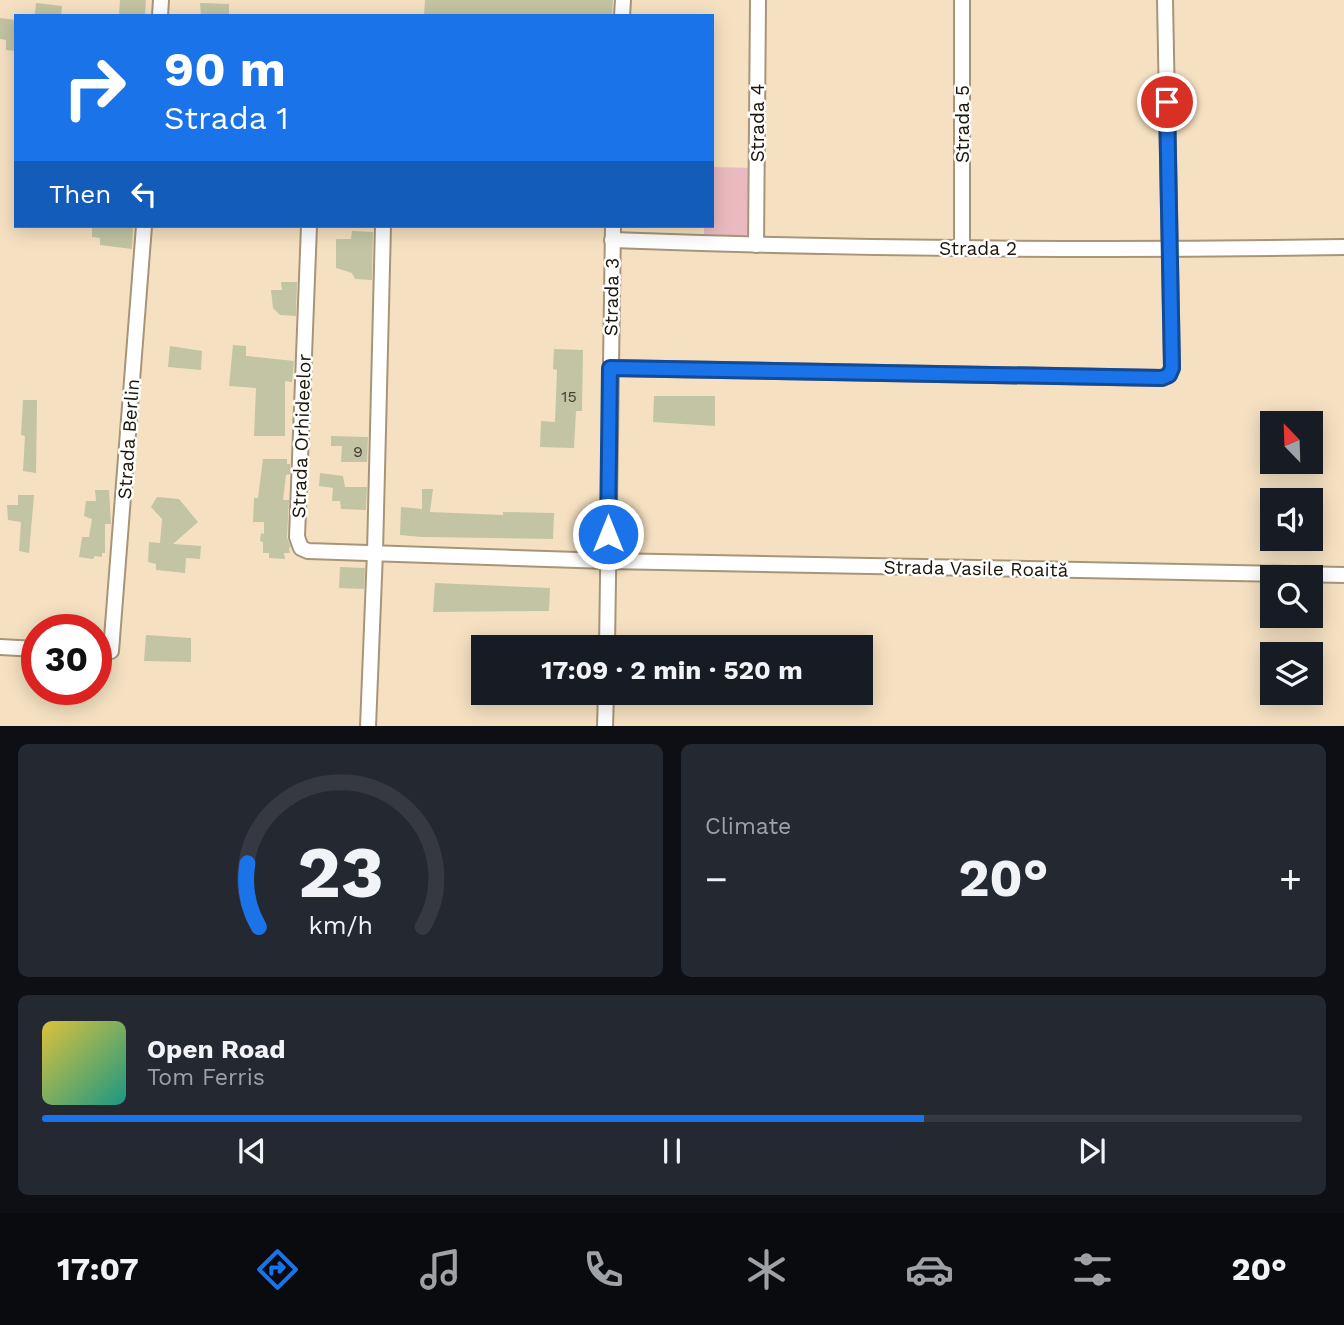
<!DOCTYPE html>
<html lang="en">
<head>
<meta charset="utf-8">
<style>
	:root { --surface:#171b24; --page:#242831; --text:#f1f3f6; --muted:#9ea1a6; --line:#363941; --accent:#1a73e8 }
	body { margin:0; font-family:"Work Sans",sans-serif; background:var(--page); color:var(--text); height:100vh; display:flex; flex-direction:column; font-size:26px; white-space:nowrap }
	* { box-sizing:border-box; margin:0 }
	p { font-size:23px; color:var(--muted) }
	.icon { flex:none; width:38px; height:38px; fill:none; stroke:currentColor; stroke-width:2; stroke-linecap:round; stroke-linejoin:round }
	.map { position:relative; height:726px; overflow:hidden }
	.side { display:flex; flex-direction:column; gap:18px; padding:18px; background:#0d0f14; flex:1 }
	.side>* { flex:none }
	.hud { position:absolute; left:14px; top:14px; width:700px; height:214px; border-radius:0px; box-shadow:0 4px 18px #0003; background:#1a73e8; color:#fff; overflow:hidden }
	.needle { width:46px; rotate:337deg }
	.fabs { position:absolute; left:1260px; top:411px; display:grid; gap:14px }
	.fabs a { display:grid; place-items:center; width:63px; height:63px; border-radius:0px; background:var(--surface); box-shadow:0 4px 18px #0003; font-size:35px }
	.speed { position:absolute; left:21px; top:614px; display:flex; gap:14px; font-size:35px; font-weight:700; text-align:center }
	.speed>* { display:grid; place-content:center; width:91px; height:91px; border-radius:50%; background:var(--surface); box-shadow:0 4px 18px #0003; line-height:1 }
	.speed .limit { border:10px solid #d22; background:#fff; color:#111 }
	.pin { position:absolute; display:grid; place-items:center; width:60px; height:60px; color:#fff; margin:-30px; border:4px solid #fff; border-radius:50%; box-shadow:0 2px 7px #0007 }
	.me { position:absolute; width:77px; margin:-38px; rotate:0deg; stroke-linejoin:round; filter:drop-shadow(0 0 5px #0008) }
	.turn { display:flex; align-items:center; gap:24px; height:147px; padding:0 35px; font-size:32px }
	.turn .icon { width:91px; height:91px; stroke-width:2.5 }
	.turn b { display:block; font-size:49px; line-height:60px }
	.then { display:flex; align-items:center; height:66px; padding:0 35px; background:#0003; gap:14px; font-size:26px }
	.big { font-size:52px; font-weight:700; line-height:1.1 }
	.side .tile { flex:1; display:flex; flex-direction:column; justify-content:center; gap:10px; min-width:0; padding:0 24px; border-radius:10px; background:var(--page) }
	.side .dial { align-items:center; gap:0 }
	.dial svg { height:182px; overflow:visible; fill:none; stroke:var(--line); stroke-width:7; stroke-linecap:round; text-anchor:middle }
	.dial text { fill:var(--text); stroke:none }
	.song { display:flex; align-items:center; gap:21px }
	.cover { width:84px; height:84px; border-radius:10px; background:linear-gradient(135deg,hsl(50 70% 55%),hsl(170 70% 35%)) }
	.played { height:7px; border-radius:4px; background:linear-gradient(90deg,var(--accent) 70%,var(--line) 70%) }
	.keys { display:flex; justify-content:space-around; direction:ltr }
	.heat { display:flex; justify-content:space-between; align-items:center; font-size:38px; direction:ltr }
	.side .tiles { flex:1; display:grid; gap:18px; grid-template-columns:1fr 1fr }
	.tile:last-child { grid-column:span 2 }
	.trip { position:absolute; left:471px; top:635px; width:402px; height:70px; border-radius:0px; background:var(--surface); box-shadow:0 4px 18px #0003; font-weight:700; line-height:70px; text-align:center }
	.tab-bar { display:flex; height:112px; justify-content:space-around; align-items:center; background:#090b0e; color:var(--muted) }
	.tab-bar .icon { width:49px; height:49px }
	.tab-bar .active { color:var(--accent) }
	.tab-bar b { font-size:32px; color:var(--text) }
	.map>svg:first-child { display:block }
</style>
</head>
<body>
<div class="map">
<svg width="1344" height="727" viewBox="0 0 1344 727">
	<rect width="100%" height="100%" fill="#f5e1c2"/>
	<path fill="#e9bbc0" d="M712,167L754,168V235H704V226H712Z"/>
	<g fill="#c2c4a3">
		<path d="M120,0H146L145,16L119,15Z"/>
		<path d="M425,0H613L612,16H424Z"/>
		<path d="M36,3L62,6L61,16L35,14Z"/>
		<path d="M200,3L229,4V16H201Z"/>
		<path d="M0,18L16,20V51L6,50V40L0,39Z"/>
		<path d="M92,226H133L132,249L100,245V238L92,237Z"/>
		<path d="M352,231L373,232L372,280L355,279L352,273L336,268V239H351Z"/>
		<path d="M281,282H297L296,316L280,315L273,308L271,290H282Z"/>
		<path d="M233,345L246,346V356L294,361L292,382L285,381V436H254L256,388L229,386Z"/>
		<path d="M170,346L202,351L201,370L168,367Z"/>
		<path d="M554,349L583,350L582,411H576L574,448L540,447L541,421L555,422L557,370L553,369Z"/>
		<path d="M654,396H715V426L653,422Z"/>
		<path d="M23,400H37L36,473L23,471L25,436L21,435Z"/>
		<path d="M331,436L368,437L367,462H341L342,446H331Z"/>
		<path d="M263,459H287V464H290V474L286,475L283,500H289L287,537L291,548L289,547L290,553H284L285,559L269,558V553H263V542L260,541L261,533L264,534V522H253L254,498H258Z"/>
		<path d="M320,473L343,476L345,487H367L366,510L341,509L340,501H332L333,488L319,486Z"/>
		<path d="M422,489H433L430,512L503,515V512L554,513L553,539L422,537L400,535L401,507L422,509Z"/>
		<path d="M95,490H109L111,524H105V553H102V557L95,556L93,559L79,557L82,537H89L92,519L84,516L86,501H96Z"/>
		<path d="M18,495H34L29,553L19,551L21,522L8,520L7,505H18Z"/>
		<path d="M157,497L179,499L198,522L173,544L201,546L200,559L186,558L185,573L156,570V564L148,562L149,542L160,543L162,519L151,507Z"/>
		<path d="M340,567L365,568L364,589L339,588Z"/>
		<path d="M435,583L550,588L549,611L433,612Z"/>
		<path d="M146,635L191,638V662L144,661Z"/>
	</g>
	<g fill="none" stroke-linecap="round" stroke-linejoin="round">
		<defs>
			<g id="minor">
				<path d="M160,16L161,0"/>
				<path d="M622,16L623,0"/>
				<path d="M309,226L297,537L301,548L308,551L608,561L1344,575"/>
				<path d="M612,240C856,249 1100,251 1344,247"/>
				<path d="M756,245L758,0"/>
				<path d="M962,248V0"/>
				<path d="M610,368L1162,378L1169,375L1172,368L1165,0"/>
				<path d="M0,647L37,649"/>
				<path d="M607,648L613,226"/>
				<path d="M96,651H111L144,226"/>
				<path d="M368,727L375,552L383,226"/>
				<path d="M605,727L606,693"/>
			</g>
		</defs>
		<use href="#minor" stroke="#a89579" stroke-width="18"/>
		<use href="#minor" stroke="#fff" stroke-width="14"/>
	</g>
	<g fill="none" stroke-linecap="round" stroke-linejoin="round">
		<defs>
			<path id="route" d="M608,534L610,368L1162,378L1169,375L1172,368L1167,102"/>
		</defs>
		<use href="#route" stroke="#114b97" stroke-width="18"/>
		<use href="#route" stroke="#1a73e8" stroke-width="12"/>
	</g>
	<g text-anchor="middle" stroke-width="5" stroke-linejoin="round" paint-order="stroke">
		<g font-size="16" fill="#464130">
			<text x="569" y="402">15</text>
			<text x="358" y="457">9</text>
		</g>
		<g font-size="19" fill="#1c150a" stroke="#fff">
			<text transform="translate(757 123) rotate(-90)" y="7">Strada 4</text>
			<text transform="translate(962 124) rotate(-90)" y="7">Strada 5</text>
			<text x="978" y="255">Strada 2</text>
			<text transform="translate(611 297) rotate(-89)" y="7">Strada 3</text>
			<text transform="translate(301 436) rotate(-88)" y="7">Strada Orhideelor</text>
			<text transform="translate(128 439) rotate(-86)" y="7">Strada Berlin</text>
			<text transform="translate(976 568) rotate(1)" y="7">Strada Vasile Roaită</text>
		</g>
	</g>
</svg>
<div class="fabs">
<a><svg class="needle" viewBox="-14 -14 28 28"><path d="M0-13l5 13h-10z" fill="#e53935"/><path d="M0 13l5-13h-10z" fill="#9ea1a6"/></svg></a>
<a><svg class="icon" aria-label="sound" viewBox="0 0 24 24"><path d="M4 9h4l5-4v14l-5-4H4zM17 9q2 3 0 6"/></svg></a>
<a><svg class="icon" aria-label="search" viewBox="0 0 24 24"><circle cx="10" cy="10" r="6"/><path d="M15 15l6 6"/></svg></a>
<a><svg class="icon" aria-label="layers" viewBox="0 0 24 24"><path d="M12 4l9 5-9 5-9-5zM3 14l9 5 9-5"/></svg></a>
</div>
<div class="speed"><div class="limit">30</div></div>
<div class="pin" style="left:1167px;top:102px;background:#d93025"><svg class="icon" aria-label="arrive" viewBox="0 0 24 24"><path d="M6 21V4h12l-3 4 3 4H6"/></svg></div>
<svg class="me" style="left:608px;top:534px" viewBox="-20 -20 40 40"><circle r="17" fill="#1a73e8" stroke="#fff" stroke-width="3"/><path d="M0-11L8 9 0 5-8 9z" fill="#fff"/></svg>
<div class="trip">17:09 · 2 min · 520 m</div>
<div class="hud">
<div class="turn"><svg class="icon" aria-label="right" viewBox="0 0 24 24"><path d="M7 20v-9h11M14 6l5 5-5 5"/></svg><div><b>90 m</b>Strada 1</div></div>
<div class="then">Then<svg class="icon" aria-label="left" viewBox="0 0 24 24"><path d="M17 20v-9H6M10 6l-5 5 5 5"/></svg></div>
</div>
</div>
<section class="side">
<div class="tiles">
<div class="tile dial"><svg viewBox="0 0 100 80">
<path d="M14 69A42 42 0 1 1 86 69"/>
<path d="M14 69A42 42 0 0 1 9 41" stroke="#1a73e8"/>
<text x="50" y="56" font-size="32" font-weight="700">23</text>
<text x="50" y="72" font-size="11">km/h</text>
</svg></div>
<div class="tile"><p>Climate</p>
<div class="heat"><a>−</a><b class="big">20°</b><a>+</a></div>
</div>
<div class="tile">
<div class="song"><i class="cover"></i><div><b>Open Road</b><p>Tom Ferris</p></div></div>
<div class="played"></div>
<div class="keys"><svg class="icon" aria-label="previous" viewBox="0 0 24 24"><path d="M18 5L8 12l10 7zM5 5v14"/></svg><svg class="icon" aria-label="pause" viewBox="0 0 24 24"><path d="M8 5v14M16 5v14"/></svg><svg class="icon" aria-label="next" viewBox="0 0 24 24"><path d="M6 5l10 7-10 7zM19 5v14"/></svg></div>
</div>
</div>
</section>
<nav class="tab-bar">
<b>17:07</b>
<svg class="icon active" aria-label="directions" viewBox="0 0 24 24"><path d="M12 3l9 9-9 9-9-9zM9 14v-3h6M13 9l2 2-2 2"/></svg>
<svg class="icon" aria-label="music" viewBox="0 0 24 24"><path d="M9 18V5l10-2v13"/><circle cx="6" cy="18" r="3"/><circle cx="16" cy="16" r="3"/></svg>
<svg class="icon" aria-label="phone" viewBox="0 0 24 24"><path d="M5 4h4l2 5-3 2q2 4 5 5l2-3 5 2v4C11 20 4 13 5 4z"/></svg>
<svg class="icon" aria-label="climate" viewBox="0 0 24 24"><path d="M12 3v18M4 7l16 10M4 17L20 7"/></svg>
<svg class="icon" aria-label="car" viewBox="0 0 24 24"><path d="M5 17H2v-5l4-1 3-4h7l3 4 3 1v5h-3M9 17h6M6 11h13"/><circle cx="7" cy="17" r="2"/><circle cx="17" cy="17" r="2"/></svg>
<svg class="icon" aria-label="filters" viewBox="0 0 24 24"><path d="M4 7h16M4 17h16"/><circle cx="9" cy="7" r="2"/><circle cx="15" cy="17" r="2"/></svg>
<b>20°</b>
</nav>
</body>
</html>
